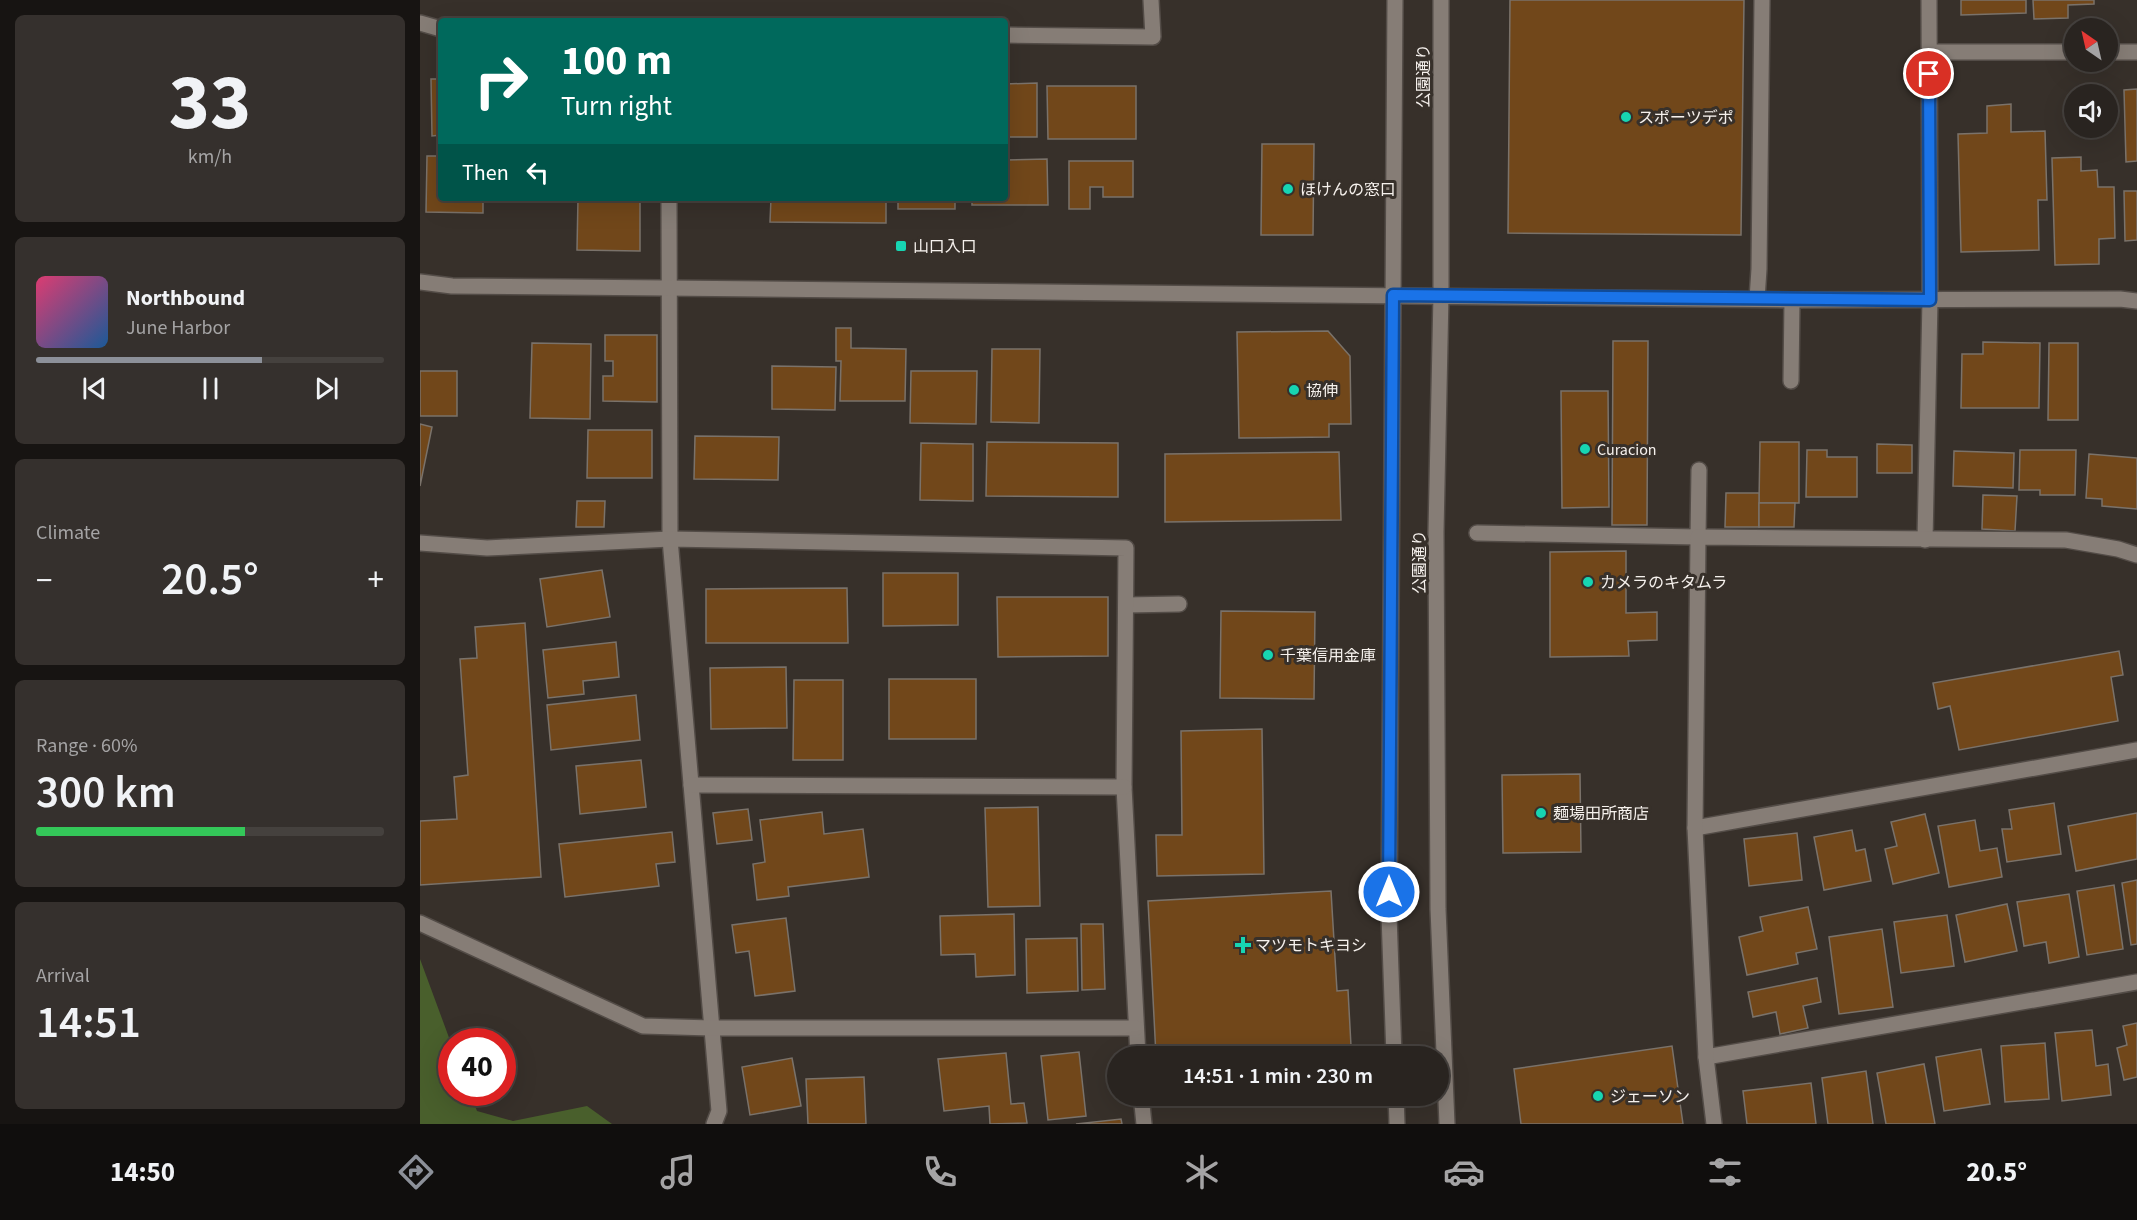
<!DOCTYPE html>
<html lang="en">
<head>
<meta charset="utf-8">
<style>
	:root { --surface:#292420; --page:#35302d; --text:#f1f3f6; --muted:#a5a4a5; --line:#45413e; --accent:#8c9099 }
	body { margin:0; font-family:"Source Sans 3","Noto Sans JP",sans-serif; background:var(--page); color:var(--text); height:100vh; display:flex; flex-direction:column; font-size:22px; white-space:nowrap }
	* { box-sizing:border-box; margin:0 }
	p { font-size:20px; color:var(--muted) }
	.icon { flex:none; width:33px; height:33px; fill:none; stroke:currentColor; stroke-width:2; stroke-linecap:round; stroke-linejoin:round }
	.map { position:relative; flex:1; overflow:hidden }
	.sheet { display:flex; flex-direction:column; gap:15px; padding:15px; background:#171412; width:420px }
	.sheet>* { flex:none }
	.top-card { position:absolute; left:18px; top:18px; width:570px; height:183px; border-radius:6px; box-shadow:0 6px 24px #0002,0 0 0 2px var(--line); background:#00695c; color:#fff; overflow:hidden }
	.needle { width:39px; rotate:326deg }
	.buttons { position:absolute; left:1644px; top:18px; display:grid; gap:12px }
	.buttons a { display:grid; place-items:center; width:54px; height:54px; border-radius:50%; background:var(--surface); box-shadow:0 6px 24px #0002,0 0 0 2px var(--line); font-size:30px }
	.speed { position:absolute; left:18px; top:1028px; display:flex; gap:12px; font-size:30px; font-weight:700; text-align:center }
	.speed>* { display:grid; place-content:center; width:78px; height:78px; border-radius:50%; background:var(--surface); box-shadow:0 6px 24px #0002,0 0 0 2px var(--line); line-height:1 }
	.speed .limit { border:9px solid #d22; background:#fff; color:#111 }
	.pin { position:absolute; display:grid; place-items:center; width:51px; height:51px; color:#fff; margin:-26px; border:3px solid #fff; border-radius:50%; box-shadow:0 2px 6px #0007 }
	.me { position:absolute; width:66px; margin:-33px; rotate:0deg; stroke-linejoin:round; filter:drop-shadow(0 0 4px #0008) }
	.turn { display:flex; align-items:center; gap:21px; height:126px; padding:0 24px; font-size:27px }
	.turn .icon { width:78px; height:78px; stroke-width:2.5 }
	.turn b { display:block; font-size:42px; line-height:51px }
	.then { display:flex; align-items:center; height:57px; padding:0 24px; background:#0003; gap:12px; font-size:22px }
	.big { font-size:45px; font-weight:600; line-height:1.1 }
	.sheet .tile { flex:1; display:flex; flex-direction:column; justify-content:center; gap:9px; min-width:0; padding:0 21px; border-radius:9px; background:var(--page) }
	.sheet .dial { align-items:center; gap:0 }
	.dial b { font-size:78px; line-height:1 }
	.song { display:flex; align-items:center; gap:18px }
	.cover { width:72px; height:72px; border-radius:9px; background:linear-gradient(135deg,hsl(340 70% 55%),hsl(210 70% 35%)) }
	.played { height:6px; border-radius:3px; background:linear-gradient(90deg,var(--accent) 65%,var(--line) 65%) }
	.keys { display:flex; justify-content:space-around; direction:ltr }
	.heat { display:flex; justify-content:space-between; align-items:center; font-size:33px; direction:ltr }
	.charge { height:9px; border-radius:4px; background:linear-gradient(90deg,#34c759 60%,var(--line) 0) }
	.trip { position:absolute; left:687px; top:1046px; width:342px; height:60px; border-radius:30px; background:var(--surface); box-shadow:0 6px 24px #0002,0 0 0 2px var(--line); font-weight:600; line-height:60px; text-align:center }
	.dock { display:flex; height:96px; justify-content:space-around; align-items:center; background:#100e0d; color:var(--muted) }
	.dock .icon { width:42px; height:42px }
	.dock .selected { color:var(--accent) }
	.dock b { font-size:27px; color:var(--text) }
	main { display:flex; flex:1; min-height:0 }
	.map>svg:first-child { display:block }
</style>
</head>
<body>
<main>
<section class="sheet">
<div class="tile dial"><b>33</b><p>km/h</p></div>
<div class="tile">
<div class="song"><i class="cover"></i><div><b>Northbound</b><p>June Harbor</p></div></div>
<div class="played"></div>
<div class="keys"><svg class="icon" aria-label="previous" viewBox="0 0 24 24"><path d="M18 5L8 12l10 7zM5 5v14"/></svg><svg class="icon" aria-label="pause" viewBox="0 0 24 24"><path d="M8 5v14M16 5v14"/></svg><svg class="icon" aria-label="next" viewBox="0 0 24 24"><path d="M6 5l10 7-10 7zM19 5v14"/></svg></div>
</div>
<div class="tile"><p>Climate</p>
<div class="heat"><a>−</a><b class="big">20.5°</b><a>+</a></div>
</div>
<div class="tile"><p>Range · 60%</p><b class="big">300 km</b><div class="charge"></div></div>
<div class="tile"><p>Arrival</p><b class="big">14:51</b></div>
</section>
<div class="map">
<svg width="1717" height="1124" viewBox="0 0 1717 1124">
	<rect width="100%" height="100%" fill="#37302a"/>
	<path fill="#495f2c" d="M0,959L31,1043L32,1092H50L57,1111L93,1121L167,1106L192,1124H0Z"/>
	<g fill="#71471a" stroke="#7a726a" stroke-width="1.5">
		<path d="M1090,0H1324L1321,235L1088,233Z"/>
		<path d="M1541,0H1606V13L1541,15Z"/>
		<path d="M1613,0H1674V4L1648,5V18L1614,19Z"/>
		<path d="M11,79H21V135L12,136Z"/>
		<path d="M617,83V137H585V84Z"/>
		<path d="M627,86H716V139H628Z"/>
		<path d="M1717,89V161L1706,162L1704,90Z"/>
		<path d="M1591,104V132L1625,131L1627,200H1618L1619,250L1541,252L1538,134L1567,133V106Z"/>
		<path d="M842,144H894L893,235H841Z"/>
		<path d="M7,156H21V198H63V213L6,212Z"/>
		<path d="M1661,157V171L1677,170L1678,187H1694L1695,238L1679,239V264L1635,265L1632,158Z"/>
		<path d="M627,159L628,205H552V198H585V160Z"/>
		<path d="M649,161H713V197H683V187H670V209H649Z"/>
		<path d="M1704,191H1717V240L1705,241Z"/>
		<path d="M158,198H220V251L157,250Z"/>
		<path d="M351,198H466V223L350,222Z"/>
		<rect x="478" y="198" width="57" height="11"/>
		<path d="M416,328H431V348L486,349L485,401H420L421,361H416Z"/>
		<path d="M908,331L930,356L931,424H909V437L819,438L817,332Z"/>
		<path d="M185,335H237V402L183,401V376H193V361H185Z"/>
		<path d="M1193,341H1228L1227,525H1192Z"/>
		<path d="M1563,342L1620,343L1619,408H1541L1542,354H1563Z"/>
		<path d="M112,343L171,344L170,419L110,418Z"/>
		<path d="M1629,343H1658V420H1628Z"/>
		<path d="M572,349H620L619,423L571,422Z"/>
		<path d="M352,366L416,367L415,410L352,409Z"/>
		<rect x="0" y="371" width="37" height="45"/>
		<path d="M491,371H557L556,424L490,423Z"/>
		<path d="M1141,391H1188L1189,507L1142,508Z"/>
		<path d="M0,424L12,427L0,486Z"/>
		<path d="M168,430H232V478H167Z"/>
		<path d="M275,436L359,437L358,480L274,479Z"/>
		<path d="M567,442L698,443V497L566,496Z"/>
		<path d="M1340,442H1379V503H1339Z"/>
		<path d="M501,443L553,444V501L500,500Z"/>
		<path d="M1457,444L1492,445V473H1457Z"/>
		<path d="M1387,450H1407V457H1437V497H1386Z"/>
		<path d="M1600,450H1656L1655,495H1620V490H1599Z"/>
		<path d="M1534,451L1594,453L1593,488L1533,486Z"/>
		<path d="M919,452L921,520L745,522V454Z"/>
		<path d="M1669,454L1717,458V509L1682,506V499L1666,498Z"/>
		<path d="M1306,493H1339V527H1305Z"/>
		<path d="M1563,495L1597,496L1595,531L1562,529Z"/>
		<path d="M157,501H185L184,527H156Z"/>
		<path d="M1339,503H1375L1374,527H1339Z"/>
		<path d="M1206,551V613L1237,612V640L1208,641L1209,656L1130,657V552Z"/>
		<path d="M182,570L190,617L127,627L120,579Z"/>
		<path d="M463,573H538V625L463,626Z"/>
		<path d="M427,588L428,643H286V589Z"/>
		<path d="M577,597H688V656L578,657Z"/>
		<path d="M801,611L895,612L894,699L800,698Z"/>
		<path d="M105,623L121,877L0,885V821L37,819L34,777L48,775L40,659L57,658L55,627Z"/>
		<path d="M196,642L199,677L163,681L164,694L128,698L123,650Z"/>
		<path d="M1699,651L1703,675L1691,677L1698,721L1539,750L1530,706L1518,709L1513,683Z"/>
		<path d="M366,667L367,728L291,729L290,668Z"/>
		<rect x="469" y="679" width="87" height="60"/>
		<path d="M374,680H423V760H373Z"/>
		<path d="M216,695L220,740L131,750L127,705Z"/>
		<path d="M842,729L844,874L737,876L736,835H762L761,731Z"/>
		<path d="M221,760L226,807L160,814L156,766Z"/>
		<path d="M1160,774L1161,852L1083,853L1082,775Z"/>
		<path d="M1634,803L1641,854L1587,862L1582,829H1592L1589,810Z"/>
		<path d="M618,807L620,906L568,907L565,808Z"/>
		<path d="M328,809L332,840L297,844L293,813Z"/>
		<path d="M402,812L404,834L443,829L449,877L368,887L369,896L337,900L333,864L345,862L340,820Z"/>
		<path d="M1717,813V859L1656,871L1648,826Z"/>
		<path d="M1505,814L1519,873L1473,884L1465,849L1477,846L1471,822Z"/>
		<path d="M1555,820L1560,851L1577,848L1582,877L1529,887L1518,826Z"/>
		<path d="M1432,830L1436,851L1445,849L1451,881L1404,890L1394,837Z"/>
		<path d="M252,832L255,862L236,864L239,886L145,897L139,844Z"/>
		<path d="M1377,833L1382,880L1329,886L1324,839Z"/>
		<path d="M1717,880V944L1711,945L1702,883Z"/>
		<path d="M1694,885L1703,949L1667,955L1657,891Z"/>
		<path d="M911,891L917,991L928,990L931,1046L736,1056L728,901Z"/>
		<path d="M1649,894L1659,957L1629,963L1626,942L1604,946L1597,902Z"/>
		<path d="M1587,904L1597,951L1545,962L1536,915Z"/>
		<path d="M1388,907L1397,949L1376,953L1378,964L1327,975L1319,937L1343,931L1340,917Z"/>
		<path d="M594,914L595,975L556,977L555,954L521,955L520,916Z"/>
		<path d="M1527,915L1534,966L1481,973L1474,922Z"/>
		<path d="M366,918L375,991L335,996L329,951L316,953L312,925Z"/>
		<path d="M661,924H683L685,989L662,990Z"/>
		<path d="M1462,929L1473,1007L1419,1014L1409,937Z"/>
		<path d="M657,938L658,991L607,993L606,939Z"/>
		<path d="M1397,978L1401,1002L1383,1006L1388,1028L1360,1034L1356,1012L1333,1017L1328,992Z"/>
		<path d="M1717,1023V1077L1704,1080L1697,1048L1707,1045L1703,1026Z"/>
		<path d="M1672,1030L1676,1066L1688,1064L1691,1095L1642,1101L1635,1033Z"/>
		<path d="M1625,1043L1629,1099L1585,1102L1581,1046Z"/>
		<path d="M1252,1046L1263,1124H1101L1094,1069Z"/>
		<path d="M1561,1049L1570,1104L1524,1111L1516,1057Z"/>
		<path d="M659,1052L666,1116L628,1120L621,1056Z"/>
		<path d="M586,1053L591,1104L604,1103L607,1123L570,1124L569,1106L524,1111L518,1059Z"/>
		<path d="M372,1058L381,1106L330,1115L322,1067Z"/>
		<path d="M1504,1064L1515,1124H1466L1457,1073Z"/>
		<path d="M1446,1071L1453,1124H1408L1402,1078Z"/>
		<path d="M444,1077L446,1124H388L386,1079Z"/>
		<path d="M1391,1083L1396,1124H1327L1323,1091Z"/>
		<path d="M701,1119L702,1124H656Z"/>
	</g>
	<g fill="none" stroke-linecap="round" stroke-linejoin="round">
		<defs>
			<g id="service">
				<path d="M1337,299L1339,269L1342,0"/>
				<path d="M1371,381L1372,300"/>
				<path d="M1057,533L1278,537L1279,470"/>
				<path d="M706,605L759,604"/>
			</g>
			<g id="minor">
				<path d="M0,23L21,29"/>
				<path d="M585,35L733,37L731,0"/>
				<path d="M1509,52H1654"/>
				<path d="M1688,52H1717"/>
				<path d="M249,198L250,539L299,1111L294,1124"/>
				<path d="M1505,540L1510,300L1509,0"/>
				<path d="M0,543L67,548L250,539L706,548L704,787L718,1056"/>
				<path d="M271,785L704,787"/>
				<path d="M1275,828L1717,750"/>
				<path d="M0,923L223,1026L291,1028H716"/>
				<path d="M1286,1057L1717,982"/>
				<path d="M721,1095L724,1124"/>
				<path d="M1294,1124L1286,1057L1275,828L1278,537L1646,540L1698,549L1717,555"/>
			</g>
			<g id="tertiary">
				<path d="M1021,0V295L1016,532L1018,909L1027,1124"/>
				<path d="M0,282L32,286L146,287L1372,300L1700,299L1717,301"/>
				<path d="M974,1056L969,915L975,0"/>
				<path d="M976,1095L977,1124"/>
			</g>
		</defs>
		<use href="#service" stroke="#534c47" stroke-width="18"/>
		<use href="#minor" stroke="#534c47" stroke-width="18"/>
		<use href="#tertiary" stroke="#534c47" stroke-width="18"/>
		<use href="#service" stroke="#867d76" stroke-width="15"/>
		<use href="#minor" stroke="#867d76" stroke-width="15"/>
		<use href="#tertiary" stroke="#867d76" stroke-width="15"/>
	</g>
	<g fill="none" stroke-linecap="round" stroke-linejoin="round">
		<defs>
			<path id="route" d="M969,892L973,295L1510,300L1509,74"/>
		</defs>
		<use href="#route" stroke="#114b97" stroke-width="15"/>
		<use href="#route" stroke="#1a73e8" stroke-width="10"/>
	</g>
	<g fill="#17d5b2" stroke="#37302a" stroke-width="2">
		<circle cx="1206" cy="117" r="6"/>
		<circle cx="868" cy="189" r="6"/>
		<rect x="475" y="240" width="12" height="12" rx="3"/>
		<circle cx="874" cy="390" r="6"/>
		<circle cx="1165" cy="449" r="6"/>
		<circle cx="1168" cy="582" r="6"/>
		<circle cx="848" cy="655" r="6"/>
		<circle cx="1121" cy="813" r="6"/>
		<path d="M820 936h6v6h6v6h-6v6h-6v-6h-6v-6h6z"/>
		<circle cx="1178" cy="1096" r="6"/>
	</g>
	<g text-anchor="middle" stroke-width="6" stroke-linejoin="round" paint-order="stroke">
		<g font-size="16" fill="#f6f1ed" stroke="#37302a">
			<text transform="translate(1003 76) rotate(-90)" y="6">公園通り</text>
			<text transform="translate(999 562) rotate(-90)" y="6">公園通り</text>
		</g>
		<g font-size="16" fill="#f6f1ed" stroke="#37302a" text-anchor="start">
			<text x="1218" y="123">スポーツデポ</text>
			<text x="880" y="195">ほけんの窓口</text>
			<text x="493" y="252">山口入口</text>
			<text x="886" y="396">協伸</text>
			<text x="1177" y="455">Curacion</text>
			<text x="1180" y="588">カメラのキタムラ</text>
			<text x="860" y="661">千葉信用金庫</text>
			<text x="1133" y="819">麺場田所商店</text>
			<text x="835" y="951">マツモトキヨシ</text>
			<text x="1190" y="1102">ジェーソン</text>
		</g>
	</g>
</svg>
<div class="buttons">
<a><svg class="needle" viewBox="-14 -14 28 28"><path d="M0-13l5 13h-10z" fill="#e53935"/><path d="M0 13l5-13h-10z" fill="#a5a4a5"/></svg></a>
<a><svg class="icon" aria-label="sound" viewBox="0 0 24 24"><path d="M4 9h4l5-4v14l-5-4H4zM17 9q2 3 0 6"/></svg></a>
</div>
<div class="speed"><div class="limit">40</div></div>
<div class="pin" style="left:1509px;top:74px;background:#d93025"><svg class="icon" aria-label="arrive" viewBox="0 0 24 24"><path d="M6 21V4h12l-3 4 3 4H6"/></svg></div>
<svg class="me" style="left:969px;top:892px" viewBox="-20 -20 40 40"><circle r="17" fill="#1a73e8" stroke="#fff" stroke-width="3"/><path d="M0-11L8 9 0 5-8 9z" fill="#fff"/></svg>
<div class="trip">14:51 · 1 min · 230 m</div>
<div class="top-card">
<div class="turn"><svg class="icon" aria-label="right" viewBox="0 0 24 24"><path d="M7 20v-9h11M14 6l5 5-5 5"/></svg><div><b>100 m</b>Turn right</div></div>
<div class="then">Then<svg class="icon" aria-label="left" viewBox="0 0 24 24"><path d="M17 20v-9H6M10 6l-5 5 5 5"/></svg></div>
</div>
</div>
</main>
<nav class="dock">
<b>14:50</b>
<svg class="icon selected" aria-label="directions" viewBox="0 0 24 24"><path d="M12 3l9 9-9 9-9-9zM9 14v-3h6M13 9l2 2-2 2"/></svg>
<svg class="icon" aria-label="music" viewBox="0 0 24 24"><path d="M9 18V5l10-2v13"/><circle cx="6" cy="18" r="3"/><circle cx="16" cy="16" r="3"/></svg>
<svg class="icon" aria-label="phone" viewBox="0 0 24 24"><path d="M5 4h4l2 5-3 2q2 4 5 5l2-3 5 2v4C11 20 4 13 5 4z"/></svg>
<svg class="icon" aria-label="climate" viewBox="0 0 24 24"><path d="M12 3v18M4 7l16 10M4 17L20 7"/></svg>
<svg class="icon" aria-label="car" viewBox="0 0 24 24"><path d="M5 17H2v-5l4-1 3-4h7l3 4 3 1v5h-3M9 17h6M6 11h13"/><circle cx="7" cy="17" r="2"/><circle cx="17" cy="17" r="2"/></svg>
<svg class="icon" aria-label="filters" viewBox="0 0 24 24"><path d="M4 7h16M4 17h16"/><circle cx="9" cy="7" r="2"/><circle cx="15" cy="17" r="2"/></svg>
<b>20.5°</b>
</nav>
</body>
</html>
